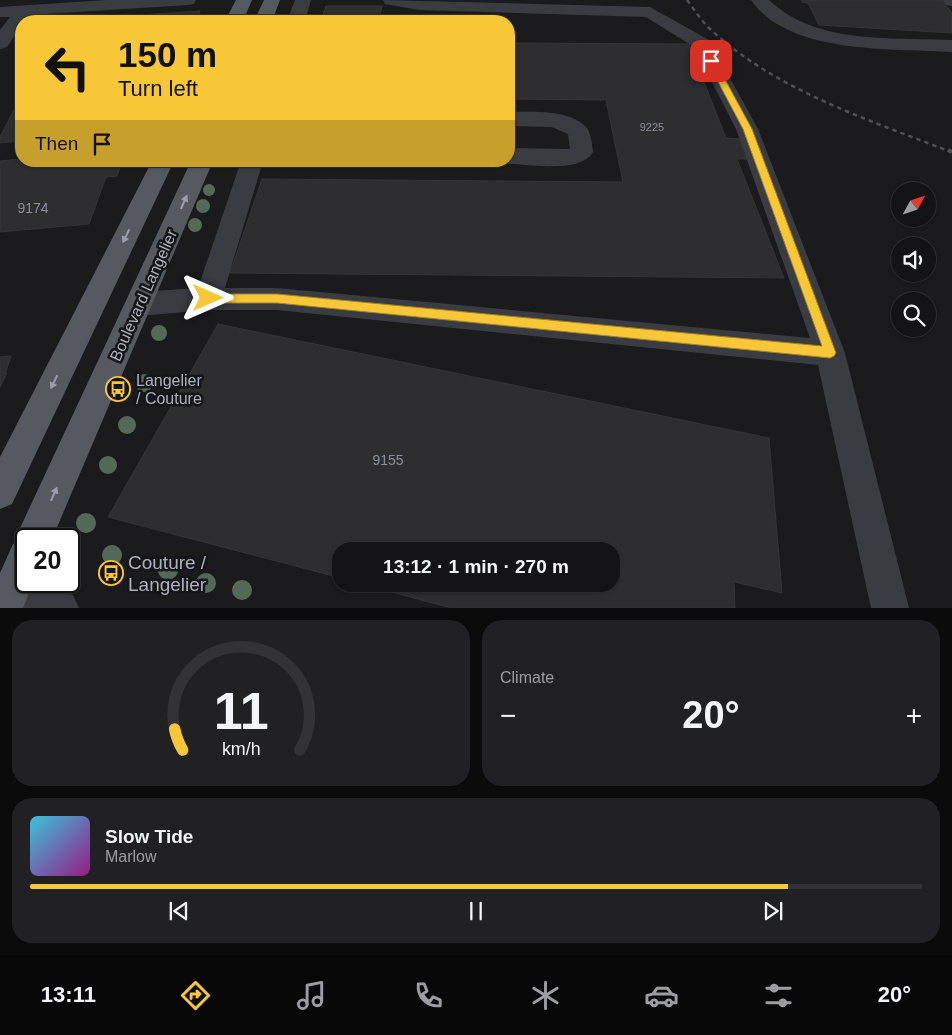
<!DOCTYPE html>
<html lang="en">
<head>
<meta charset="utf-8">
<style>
	:root { --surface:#141416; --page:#212123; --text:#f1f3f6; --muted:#9d9ea1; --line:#333335; --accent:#f8c738 }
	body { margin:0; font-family:Arial,sans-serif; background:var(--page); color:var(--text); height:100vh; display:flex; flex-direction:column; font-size:19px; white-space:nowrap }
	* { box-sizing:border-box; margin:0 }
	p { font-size:16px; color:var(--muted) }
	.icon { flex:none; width:28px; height:28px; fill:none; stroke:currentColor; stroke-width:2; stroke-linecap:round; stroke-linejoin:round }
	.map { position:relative; height:608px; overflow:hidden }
	.sheet { display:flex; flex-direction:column; gap:12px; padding:12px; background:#0b0b0c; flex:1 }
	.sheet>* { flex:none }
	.banner { position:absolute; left:15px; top:15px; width:500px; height:152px; border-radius:20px; box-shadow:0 1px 4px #0004,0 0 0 1px var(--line); background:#f8c738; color:#111; overflow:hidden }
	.needle { width:32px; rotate:50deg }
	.fabs { position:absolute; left:891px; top:182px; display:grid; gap:10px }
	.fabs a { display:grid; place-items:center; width:45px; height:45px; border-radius:50%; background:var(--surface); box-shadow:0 1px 4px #0004,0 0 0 1px var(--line); font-size:25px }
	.speed { position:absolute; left:15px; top:528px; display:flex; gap:10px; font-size:25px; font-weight:700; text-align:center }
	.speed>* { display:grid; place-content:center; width:65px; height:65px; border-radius:50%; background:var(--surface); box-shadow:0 1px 4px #0004,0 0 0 1px var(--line); line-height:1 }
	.speed .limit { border:2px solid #111; border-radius:8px; background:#fff; color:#111 }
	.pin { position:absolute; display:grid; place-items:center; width:42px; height:42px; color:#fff; margin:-21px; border-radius:10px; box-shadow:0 2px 8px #0006 }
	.me { position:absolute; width:55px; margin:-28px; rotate:90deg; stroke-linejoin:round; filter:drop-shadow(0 0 4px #0008) }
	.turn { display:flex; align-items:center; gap:18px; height:105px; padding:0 20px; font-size:22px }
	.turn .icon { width:65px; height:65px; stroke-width:2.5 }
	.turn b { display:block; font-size:35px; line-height:42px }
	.then { display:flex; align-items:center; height:48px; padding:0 20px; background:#0003; gap:10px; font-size:19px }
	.big { font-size:38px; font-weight:700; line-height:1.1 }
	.sheet .tile { flex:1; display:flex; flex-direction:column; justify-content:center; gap:8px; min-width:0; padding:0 18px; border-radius:20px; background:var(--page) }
	.sheet .dial { align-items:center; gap:0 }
	.dial svg { height:130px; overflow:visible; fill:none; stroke:var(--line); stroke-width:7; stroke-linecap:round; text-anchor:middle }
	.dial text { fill:var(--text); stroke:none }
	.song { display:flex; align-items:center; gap:15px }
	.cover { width:60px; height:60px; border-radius:8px; background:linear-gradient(135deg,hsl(190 70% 55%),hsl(310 70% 35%)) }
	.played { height:5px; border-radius:2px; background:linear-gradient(90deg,var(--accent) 85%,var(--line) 85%) }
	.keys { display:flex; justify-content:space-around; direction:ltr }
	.heat { display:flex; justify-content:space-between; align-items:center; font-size:28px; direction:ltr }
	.sheet .tiles { flex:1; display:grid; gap:12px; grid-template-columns:1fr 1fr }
	.tile:last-child { grid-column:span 2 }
	.trip { position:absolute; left:332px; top:542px; width:288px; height:50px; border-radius:20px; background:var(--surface); box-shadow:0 1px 4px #0004,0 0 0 1px var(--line); font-weight:700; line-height:50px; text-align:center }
	.tab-bar { display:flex; height:80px; justify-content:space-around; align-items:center; background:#080809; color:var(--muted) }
	.tab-bar .icon { width:35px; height:35px }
	.tab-bar .selected { color:var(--accent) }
	.tab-bar b { font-size:22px; color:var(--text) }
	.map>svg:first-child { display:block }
</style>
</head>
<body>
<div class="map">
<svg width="952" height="608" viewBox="0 0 952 608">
	<rect width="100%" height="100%" fill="#1b1b1d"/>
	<g fill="#2e2e31" stroke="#353539">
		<path d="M801,0H942L952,13V33L819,25L808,3L802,2Z"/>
		<path d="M326,6H382L379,21H321Z"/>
		<path d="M200,11L197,21H63L64,20Z"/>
		<path d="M509,43L689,44L726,138L741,139L749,159H737L784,278L230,273L262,179L623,182L606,100L509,99Z"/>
		<path d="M21,96V141L0,143V137Z"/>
		<path d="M21,159V161H122L117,176L106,177L89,224L0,232V161Z"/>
		<path d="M218,324L769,438L782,593L734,582L735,608H451L362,584H611V551H341V578L108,517Z"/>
		<path d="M11,356L5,374L7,373L0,387V357Z"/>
	</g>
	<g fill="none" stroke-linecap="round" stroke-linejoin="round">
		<g fill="#3b3c42" fill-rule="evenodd">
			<path d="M107,0H196L194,4L188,5L29,15L25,21H21V26L7,47L0,49V30L10,17H0V7Z"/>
			<path d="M295,0H311L305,21H287Z"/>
			<path d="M383,0L650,7L709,40L758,129L845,353L909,608H871L818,365L277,310H208L139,316L129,312L125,304L129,296L139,292L198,288L241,161H263L225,288H277L810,338L736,129L694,47L646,17L419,10L385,4Z"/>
			<path d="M751,0H769C816,45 891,37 952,40V52C893,48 789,55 751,0Z"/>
			<path d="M943,0H952V6L946,5Z"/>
			<path d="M509,112C532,112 567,109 585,126C591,131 592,144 593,152C580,174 532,164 509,164L501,161H509V148L570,149L568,134L552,127L509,126Z"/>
			<path d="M0,572L73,595L79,608H0Z"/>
		</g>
		<g fill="#575961" fill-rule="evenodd">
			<path d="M236,0H252L243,21H225Z"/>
			<path d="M264,0H280L272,21H254Z"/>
			<path d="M152,161H174L12,504L0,509V457Z"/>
			<path d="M191,161H213L52,539H26V581H34L23,608H0V573L13,544L18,542L16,539L21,526Z"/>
		</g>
		<path stroke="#4e5057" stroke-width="2.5" stroke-dasharray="4.5 4" stroke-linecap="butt" d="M687,0C694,9 700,19 708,27C774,90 867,119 951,152"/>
		<path stroke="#4e5057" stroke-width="4" stroke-dasharray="5.5 4.5" stroke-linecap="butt" d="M948,150L952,152"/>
	</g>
	<g fill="#556958">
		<circle cx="209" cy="190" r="6"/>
		<circle cx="203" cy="206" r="7"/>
		<circle cx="195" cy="225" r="7"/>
		<circle cx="159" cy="333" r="8"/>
		<circle cx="144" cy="383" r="9"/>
		<circle cx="127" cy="425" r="9"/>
		<circle cx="108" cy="465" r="9"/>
		<circle cx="86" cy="523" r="10"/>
		<circle cx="112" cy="555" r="10"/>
		<circle cx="168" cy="570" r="10"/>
		<circle cx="206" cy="583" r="10"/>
		<circle cx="242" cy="590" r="10"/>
	</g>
	<defs><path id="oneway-solid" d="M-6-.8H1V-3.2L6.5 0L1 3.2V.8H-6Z" transform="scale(1.25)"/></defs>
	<g fill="#9c9fab">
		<use href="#oneway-solid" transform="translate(184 202) rotate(-66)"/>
		<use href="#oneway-solid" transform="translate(126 236) rotate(116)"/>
		<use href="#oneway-solid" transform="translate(54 382) rotate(116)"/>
		<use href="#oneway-solid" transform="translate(54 494) rotate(-66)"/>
	</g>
	<path fill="#f8c738" stroke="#a18124" d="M711,59L715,61L752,129L836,353L834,356L830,358L277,303H208L203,298L208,294H277L822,346L743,129L707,61Z"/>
	<defs>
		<symbol id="bus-ring" viewBox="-11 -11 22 22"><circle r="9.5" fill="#161618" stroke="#f8c738" stroke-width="1.5"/><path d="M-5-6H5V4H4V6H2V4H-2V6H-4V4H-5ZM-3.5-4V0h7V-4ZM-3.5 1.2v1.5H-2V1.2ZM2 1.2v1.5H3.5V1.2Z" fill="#f8c738"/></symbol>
	</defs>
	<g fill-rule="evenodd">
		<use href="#bus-ring" x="104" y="375" width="28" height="28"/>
		<use href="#bus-ring" x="97" y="559" width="28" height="28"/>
	</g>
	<g text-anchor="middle" stroke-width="5" stroke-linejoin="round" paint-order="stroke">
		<g font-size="11" fill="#8c8f99">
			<text x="652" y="131">9225</text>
		</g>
		<g font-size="14" fill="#8c8f99">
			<text x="33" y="213">9174</text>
			<text x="388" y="465">9155</text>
		</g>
		<g font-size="16" fill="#adb0bd" stroke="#161618">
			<text transform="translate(143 295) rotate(-66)" y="6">Boulevard Langelier</text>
		</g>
		<g font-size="16" fill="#adb0bd" stroke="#161618" text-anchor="start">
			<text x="136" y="386">Langelier<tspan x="136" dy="18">/ Couture</tspan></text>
		</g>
		<g font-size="19" fill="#adb0bd" stroke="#161618" text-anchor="start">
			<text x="128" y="569">Couture /<tspan x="128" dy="22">Langelier</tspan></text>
		</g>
	</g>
</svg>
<div class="fabs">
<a><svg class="needle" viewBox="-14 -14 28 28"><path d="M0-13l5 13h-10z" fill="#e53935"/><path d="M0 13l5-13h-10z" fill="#9d9ea1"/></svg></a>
<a><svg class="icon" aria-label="sound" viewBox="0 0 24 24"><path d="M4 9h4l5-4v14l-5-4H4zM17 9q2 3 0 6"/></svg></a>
<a><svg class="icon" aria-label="search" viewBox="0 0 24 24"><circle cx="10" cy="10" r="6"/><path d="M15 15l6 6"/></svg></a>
</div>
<div class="speed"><div class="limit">20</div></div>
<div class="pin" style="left:711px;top:61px;background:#d93025"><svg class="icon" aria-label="arrive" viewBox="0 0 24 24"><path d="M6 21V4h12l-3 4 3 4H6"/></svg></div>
<svg class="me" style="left:208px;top:298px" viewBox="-20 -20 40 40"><path d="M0-17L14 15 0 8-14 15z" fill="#f8c738" stroke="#fff" stroke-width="4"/></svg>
<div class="trip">13:12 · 1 min · 270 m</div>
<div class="banner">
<div class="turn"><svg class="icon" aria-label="left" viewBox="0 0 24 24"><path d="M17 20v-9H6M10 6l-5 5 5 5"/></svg><div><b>150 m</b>Turn left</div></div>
<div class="then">Then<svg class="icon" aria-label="arrive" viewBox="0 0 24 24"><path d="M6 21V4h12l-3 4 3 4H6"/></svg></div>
</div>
</div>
<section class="sheet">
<div class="tiles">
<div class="tile dial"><svg viewBox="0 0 100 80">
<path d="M14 69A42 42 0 1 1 86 69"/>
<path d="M14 69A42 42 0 0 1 9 56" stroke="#f8c738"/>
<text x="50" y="56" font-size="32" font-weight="700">11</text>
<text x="50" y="72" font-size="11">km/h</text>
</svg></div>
<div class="tile"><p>Climate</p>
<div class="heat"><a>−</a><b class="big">20°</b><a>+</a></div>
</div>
<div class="tile">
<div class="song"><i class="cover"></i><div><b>Slow Tide</b><p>Marlow</p></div></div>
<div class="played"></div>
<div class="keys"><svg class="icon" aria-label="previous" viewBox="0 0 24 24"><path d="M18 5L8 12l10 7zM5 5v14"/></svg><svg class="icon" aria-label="pause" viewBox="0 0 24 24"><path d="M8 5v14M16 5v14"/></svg><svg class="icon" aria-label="next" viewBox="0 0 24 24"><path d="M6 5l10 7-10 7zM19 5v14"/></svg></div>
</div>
</div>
</section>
<nav class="tab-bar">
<b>13:11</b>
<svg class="icon selected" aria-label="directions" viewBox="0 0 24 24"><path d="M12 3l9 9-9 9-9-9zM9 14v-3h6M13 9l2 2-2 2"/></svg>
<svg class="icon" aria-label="music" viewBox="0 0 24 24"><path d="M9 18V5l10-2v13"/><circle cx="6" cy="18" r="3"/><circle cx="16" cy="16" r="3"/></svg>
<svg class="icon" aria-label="phone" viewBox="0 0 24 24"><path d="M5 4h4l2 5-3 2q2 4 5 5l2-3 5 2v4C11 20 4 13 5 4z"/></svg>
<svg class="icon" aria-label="climate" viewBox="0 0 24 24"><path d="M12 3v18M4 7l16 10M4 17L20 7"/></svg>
<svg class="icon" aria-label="car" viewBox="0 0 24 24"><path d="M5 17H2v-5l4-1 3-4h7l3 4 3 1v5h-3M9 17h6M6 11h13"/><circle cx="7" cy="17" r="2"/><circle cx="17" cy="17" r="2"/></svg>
<svg class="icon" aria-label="filters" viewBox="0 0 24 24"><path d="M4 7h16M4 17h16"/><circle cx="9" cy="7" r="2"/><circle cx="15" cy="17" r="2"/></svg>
<b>20°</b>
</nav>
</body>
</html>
